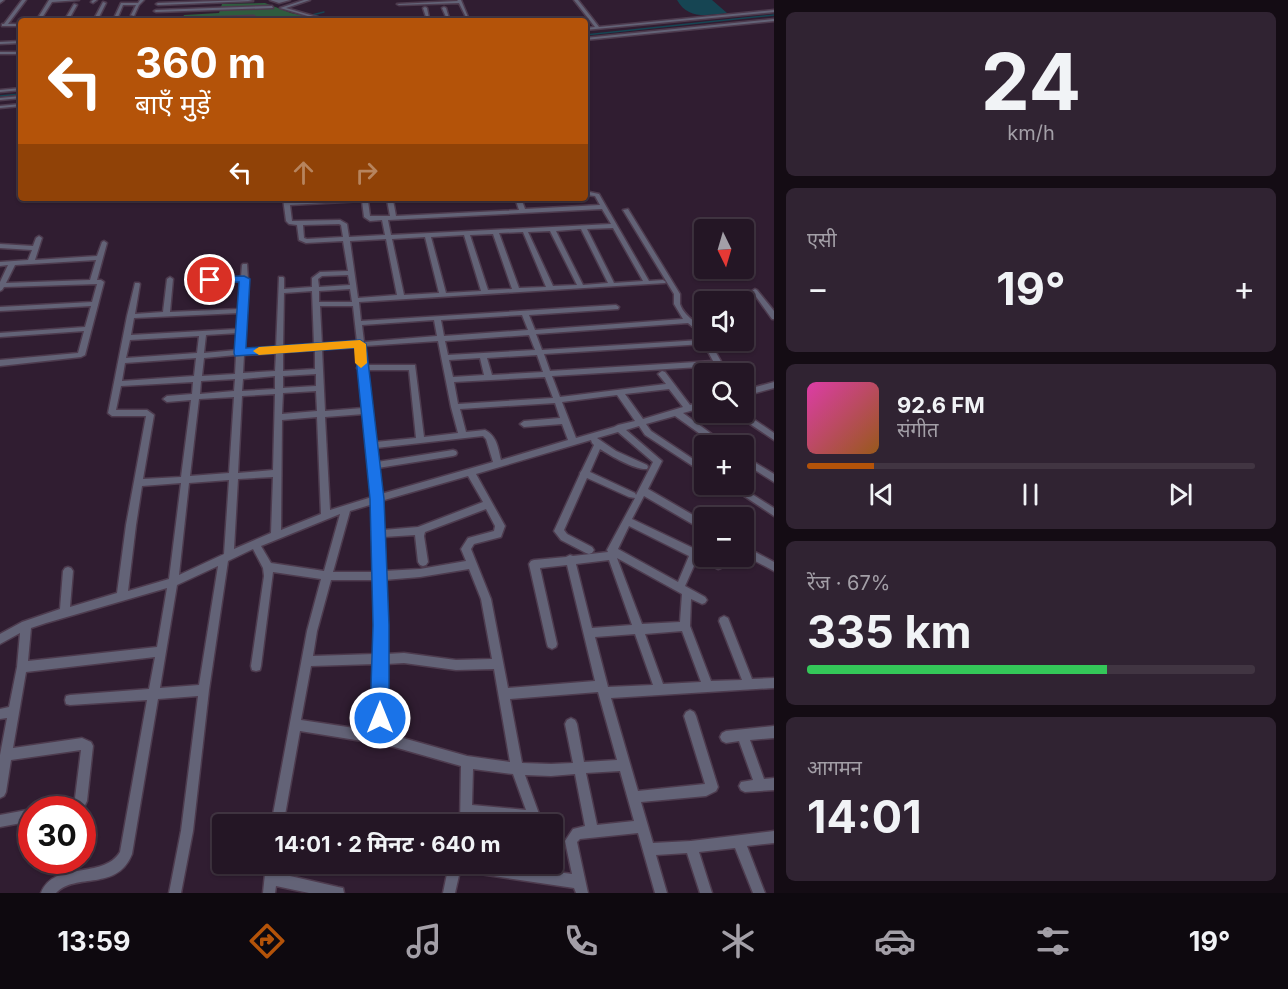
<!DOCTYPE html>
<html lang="hi">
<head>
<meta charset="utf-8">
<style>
	:root { --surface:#241625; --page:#302332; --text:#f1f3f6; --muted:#a39fa7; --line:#413542; --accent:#b45309 }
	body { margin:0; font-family:Inter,"Noto Sans Devanagari",sans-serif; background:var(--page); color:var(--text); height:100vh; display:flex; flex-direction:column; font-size:22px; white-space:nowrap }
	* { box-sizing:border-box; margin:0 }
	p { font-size:20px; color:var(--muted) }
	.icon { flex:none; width:33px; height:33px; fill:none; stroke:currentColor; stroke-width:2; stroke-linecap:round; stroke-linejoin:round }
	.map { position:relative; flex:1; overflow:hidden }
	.details { display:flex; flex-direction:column; gap:12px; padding:12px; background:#140c14; width:514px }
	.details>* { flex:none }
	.hud { position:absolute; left:18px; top:18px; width:570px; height:183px; border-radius:6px; box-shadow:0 2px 4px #0004,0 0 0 2px var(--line); background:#b45309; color:#fff; overflow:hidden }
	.needle { width:39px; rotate:175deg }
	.tools { position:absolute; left:694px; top:219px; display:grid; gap:12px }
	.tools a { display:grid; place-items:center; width:60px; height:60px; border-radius:6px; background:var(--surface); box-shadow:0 2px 4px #0004,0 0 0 2px var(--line); font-size:30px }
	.speed { position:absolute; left:18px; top:796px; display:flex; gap:12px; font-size:30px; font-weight:700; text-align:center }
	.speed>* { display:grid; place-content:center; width:78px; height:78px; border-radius:50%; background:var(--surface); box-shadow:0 2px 4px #0004,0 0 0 2px var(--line); line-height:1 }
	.speed .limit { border:9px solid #d22; background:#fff; color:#111 }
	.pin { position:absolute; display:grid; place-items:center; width:51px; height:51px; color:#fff; margin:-26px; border:3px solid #fff; border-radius:50%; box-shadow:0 2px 6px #0007 }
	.me { position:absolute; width:66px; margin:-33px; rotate:0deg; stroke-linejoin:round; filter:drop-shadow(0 0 4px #0008) }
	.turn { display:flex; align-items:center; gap:21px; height:126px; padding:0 18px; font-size:27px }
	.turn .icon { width:78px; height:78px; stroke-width:2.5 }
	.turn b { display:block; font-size:42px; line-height:51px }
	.lanes { display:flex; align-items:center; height:57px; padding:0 18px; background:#0003; justify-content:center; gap:30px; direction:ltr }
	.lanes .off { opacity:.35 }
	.big { font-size:45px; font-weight:700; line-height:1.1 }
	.details .tile { flex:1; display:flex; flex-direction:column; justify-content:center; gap:9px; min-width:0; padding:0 21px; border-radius:9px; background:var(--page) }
	.details .dial { align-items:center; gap:0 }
	.dial b { font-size:78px; line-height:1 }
	.song { display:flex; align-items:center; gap:18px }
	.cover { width:72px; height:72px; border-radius:9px; background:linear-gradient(135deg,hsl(320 70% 55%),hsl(30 70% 35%)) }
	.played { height:6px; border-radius:3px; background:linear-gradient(90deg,var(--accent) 15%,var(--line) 15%) }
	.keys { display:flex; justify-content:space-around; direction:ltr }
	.heat { display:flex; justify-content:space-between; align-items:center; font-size:33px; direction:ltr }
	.charge { height:9px; border-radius:4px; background:linear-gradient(90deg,#34c759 67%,var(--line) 0) }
	.trip { position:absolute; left:212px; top:814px; width:351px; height:60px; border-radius:6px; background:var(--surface); box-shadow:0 2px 4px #0004,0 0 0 2px var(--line); font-weight:700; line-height:60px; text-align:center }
	.tabs { display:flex; height:96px; justify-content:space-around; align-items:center; background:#0e090f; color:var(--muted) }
	.tabs .icon { width:42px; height:42px }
	.tabs .active { color:var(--accent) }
	.tabs b { font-size:27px; color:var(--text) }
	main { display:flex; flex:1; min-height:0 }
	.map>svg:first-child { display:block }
</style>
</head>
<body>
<main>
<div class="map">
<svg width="774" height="893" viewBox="0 0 774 893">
	<rect width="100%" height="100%" fill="#301d31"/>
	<path fill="#2f5c3f" d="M265,3L291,13L328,21H181L184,15L219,13L222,4Z"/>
	<path fill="#164553" d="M677,0H712L727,13C708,15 688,20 677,0Z"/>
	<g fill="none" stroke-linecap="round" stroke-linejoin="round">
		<g stroke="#164553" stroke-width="1.5">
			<path d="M324,12L312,15L337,21"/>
			<path d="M585,35L774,15"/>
			<path d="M0,96L21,94"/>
		</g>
		<defs>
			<g id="minor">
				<path d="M0,0H4L0,3Z"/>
				<path d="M22,0H26L8,24H21V26H2V24H4Z"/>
				<path d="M49,0H79L52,2L40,21H36Z"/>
				<path d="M93,0H97L93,3L91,2Z"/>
				<path d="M140,0H144L139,5L134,16L131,15L136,5H123L118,17L115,16L121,3H138Z"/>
				<path d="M248,0L253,1L158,5L156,4L158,3Z"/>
				<path d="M270,0H290L279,3Z"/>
				<path d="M304,0H310L286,8L331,21H325L280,8Z"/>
				<path d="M457,0H461L468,17H466L459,3L399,5L397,4L458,1Z"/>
				<path d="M574,0H578L599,27L774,10V12L585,30V28L595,27Z"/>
				<path d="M103,2L106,3L97,21H93Z"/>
				<path d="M74,4L77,5L68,21H64Z"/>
				<path d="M272,6L273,8L156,12L154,11L156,10Z"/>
				<path d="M425,7L427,8L429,18L426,17L423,8Z"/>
				<path d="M444,7L446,8L449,18L446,17L442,8Z"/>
				<path d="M254,16L255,18L136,21L138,20Z"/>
				<path d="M774,19V21L585,40V38Z"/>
				<path d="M21,41V43L0,44V42Z"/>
				<rect x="0" y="52" width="21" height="2"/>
				<path d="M21,88V90L0,92V90Z"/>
				<path d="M21,96V98L0,100V98Z"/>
				<path d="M21,104V106L0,108V106Z"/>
				<path d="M585,191L599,194L649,281L663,280L666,282L665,283L359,302L361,321L616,305L619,307L618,309L529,315L535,330L683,319L674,304V294L623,210L628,209L680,294C680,297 680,301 680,304C685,320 705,323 705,340H709L728,374H721L716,366L552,376L560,397L666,384L658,374L662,371L665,372L690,405L705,401V407L683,413L728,446H717L675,416L646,424L651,431L705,467V474L645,435L639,426L626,430L662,461L648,489L705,522V541L700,552L705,554V556C711,556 720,559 723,565L721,568L718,569L697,559L685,586L705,597L707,600L705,603L702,604L691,599L690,626L711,681L742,680L719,621L720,618L724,616L728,618L752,679L774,678V688L611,698L638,791L705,784L684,716L686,712L690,710L694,712L696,716L718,787L716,791L706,796L641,802L653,843L691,841L774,831V843L747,846L765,893H753L735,848L699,852L712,893H700L687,853L656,855L667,893H655L638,833L580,839L577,842L588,893H576L574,888L460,871L455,893H443L448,869L446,864H497L572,874L565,841L573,829L585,826L575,774L551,776L525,775L543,825H531L530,823L472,817V825H460L461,766L387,745L300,731L285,815L304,821L306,825H271L307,631L321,579L273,572L261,666L260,670L256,671L252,670L251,666L264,576L263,568L253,549L228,561L209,690L193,831L181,893H169L181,831L198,696L158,699L132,854C117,892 76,872 56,893H41C54,860 103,880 120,852L147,700L70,705L66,704L65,700L66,696L70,695L149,689L155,657L26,672L13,748L82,738L91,742L93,746L87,801L85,805L80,810H54L56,806L72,802L75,798L81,750L11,760L6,792L4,796L0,798V755L7,718L0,719V709L9,707L17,667L20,633L0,644V634L22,622L60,609L63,571L65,568L68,567L71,568L73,571L70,607L117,593L126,525L146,416H112L108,413L127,316L135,283H139L140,284L135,314L163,312L167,279L170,277L173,279L170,312L239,309L241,281L192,283L189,281L192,279L241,277L242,265L243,264H247L248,279L244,350L276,348L279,277H283L284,278V289L312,287V278L320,272L348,271L343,241L306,243L299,240L297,225L289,224L286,221L283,198H289V201L362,198H404L401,200H393L396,216L519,210L515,198H521L525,209L600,205L595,196L585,195ZM387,200L390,216H370L368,201ZM362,201L364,217L370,221L382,220L385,235L349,237L347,224L340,220L292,221L290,205ZM602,209L611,224L391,235L388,220ZM339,224L341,225L343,237L307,239L304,238L303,225ZM613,228L643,281L614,283L587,229ZM581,229L608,283L583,285L556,231ZM550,231L577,285L553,286L528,232ZM523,232L546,287L519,288L499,233ZM493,234L512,289L488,290L470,235ZM464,235L481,291L446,293L431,237ZM425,237L439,293L404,295L392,239ZM386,239L397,295L358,298L350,241ZM348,275L350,285L319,287L318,279L322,276ZM350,289L352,302H319V291ZM312,291L314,345L283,347L284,293ZM320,306H353L357,342L322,345ZM239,313L238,329L131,335L134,318ZM522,315L528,330L444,336L441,320ZM434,320L437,336L364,342L362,325ZM688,323L694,328L701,340L542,350L536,334ZM238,333L237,350L204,353L206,335ZM529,335L535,350L448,355L445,341ZM199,336L197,353L126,358L130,340ZM438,341L451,407L458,433L424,437L415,365H366L364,346ZM704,344L713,361L550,371L544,354ZM357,347L359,366L357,368L359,370L363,408L325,411L322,349ZM315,350V369L283,371V352ZM276,353L275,371L243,373L244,355ZM236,355L235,374L202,376L204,358ZM537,355L543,372L492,375L487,358ZM196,358L194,376L122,381L125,363ZM480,358L484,375L453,377L449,360ZM367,370H409L416,438L375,442ZM316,374V386L283,388V376ZM275,376V389L242,391L243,379ZM545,377L553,398L458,404L454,382ZM235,379L234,391L200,394L201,381ZM193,382L192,394L167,396L163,399L167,402L191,400L181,477L143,479L154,415L147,410H116L121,386ZM669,389L683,407L643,419L625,394ZM316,391L317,411L282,414L283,393ZM275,394L273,470L238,473L242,396ZM617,395L635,421L618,425L614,427L576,438L562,402ZM234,397L229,473L190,476L199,399ZM555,403L560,418L524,421L520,424L524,427L562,424L568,440L501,460C498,448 497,436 485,430L466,432L460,409ZM364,414L367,444L366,446L367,448L372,497L330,510L325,417ZM317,417L321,514L281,530L282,420ZM618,432L653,462L636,495L635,493L590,472L600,449C611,456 635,470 647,469L648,467L647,465L616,451L597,438ZM483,436L486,439L493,462L381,494L378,468L453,456L456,455L457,453L456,451L453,450L377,462L376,448ZM591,440L592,443L594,445L582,470L580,473V474L554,531L561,540L586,553L589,554L592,553L594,550L592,547L567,534L564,530L587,478L629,497L635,498L607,550L608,552L573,556L570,555L566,557L534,560L531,561L529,564L547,644L548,647L552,649L556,647L557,644L540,568L567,565L595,681L508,688L491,599L471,549L474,544L501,537L505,526L476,474ZM468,476L483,502L418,527L383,530L381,501ZM273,477L271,533L234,549L238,479ZM229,480L224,554L179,575L189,483ZM181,483L169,579L128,591L136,525L142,486ZM644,496L701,529L693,548L632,519ZM373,504V532L372,534L374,536L375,572H333L350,511ZM486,509L495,526L494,531L468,538L461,549L466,561L420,569L384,571L383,537L415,535L418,562L420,565L423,566L426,565L428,562L424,536L425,532ZM340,514L324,571L271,563L261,546ZM629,526L689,556L678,582L618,549ZM617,558L682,594L680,622L642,624ZM609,560L632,625L592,628L576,564ZM218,566L199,685L160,688L177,585ZM469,569L481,599L492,659L456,660L404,653L386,654L384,580L420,577ZM331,580H375V654L313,656L317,631ZM167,588L157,647L28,661L31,628L46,623ZM682,631L701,682L663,684L645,634ZM635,634L653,685L608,687L595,637ZM404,663L456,670L494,669L510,762L467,756L385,733L386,664ZM375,664L374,731L301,720L311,666ZM598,692L617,760L584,762L577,724L575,720L571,718L567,720L565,724L573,763L551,764L522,763L510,699ZM473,769L513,774L526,810L472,805ZM620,771L634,821L597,825L586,773Z"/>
				<path d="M39,236L42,238L35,260L97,256L102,242L104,241L107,243L97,280H101L104,282L85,355L81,357L0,366V360L78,353L84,331L0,337V333L85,327L91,306L0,311V307L92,302L97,284L4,287L2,290L0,291V282L8,265L0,266V262L28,260L32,250L0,248V244L33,246L36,238ZM96,260L90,280L6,283L15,265Z"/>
				<path d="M755,289L757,290L774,311V319H772L752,291Z"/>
				<path d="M774,382V388L744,396V390Z"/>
				<path d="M732,412H743L774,433V440Z"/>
				<path d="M744,456L774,474V482L744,463Z"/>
				<path d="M747,491L774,508V516L744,496L743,494L744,492Z"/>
				<path d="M744,546L774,562V571L744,555Z"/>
				<path d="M774,726V738L750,740L764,779L774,778V790L745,792L741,790L739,786L741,782L753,780L739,741L726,743L722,741L720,737L722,733L726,731Z"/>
				<path d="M32,809L34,810H32V821L0,827V815Z"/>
				<path d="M266,864H278L277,873L338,887L343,888L344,893H309L276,886L275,893H263Z"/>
			</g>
		</defs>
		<use href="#minor" stroke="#4d3b4e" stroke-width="3"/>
		<use href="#minor" fill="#636377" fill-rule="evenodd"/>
	</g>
	<path fill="#1a73e8" stroke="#114b97" stroke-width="1.5" d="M244,276L250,279L246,348L360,340L366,344L384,499L389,625V718L386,725L380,727L373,725L370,718L373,625L370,499L355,348L235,356L234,353L239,282L210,283L204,280L210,277Z"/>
	<path fill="#f59e0b" d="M360,340L366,344L367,363L361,368L355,363L354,348L259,355L253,351L259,347Z"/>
</svg>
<div class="tools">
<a><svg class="needle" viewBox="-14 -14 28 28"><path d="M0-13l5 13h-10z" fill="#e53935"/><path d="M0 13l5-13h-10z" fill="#a39fa7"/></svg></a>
<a><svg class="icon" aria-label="sound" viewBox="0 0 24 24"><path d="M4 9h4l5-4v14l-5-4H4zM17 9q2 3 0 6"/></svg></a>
<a><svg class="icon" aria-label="search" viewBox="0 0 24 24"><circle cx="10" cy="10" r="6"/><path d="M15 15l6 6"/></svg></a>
<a>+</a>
<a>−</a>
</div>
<div class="speed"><div class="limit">30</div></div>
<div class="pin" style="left:210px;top:280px;background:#d93025"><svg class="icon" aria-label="arrive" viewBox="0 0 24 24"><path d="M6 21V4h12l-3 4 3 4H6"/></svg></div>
<svg class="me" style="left:380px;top:718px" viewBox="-20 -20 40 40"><circle r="17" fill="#1a73e8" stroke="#fff" stroke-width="3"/><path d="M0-11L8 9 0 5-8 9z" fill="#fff"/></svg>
<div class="trip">14:01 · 2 मिनट · 640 m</div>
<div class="hud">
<div class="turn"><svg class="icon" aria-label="left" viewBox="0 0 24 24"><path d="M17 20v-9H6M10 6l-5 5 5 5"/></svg><div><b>360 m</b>बाएँ मुड़ें</div></div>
<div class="lanes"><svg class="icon" aria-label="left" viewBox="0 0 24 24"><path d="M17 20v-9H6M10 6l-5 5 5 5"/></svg><svg class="icon off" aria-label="ahead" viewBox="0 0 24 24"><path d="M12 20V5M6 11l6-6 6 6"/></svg><svg class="icon off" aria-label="right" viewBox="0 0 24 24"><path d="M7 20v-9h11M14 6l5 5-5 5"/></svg></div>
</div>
</div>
<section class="details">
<div class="tile dial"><b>24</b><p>km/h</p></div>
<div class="tile"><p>एसी</p>
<div class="heat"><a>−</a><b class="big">19°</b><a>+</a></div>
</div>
<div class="tile">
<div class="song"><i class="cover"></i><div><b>92.6 FM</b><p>संगीत</p></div></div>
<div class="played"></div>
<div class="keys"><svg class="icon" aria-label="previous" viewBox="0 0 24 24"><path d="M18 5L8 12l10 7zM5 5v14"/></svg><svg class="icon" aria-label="pause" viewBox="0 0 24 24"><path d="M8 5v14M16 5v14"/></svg><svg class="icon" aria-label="next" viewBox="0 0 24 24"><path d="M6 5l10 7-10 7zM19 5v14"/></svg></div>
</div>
<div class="tile"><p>रेंज · 67%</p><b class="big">335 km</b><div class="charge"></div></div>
<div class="tile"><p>आगमन</p><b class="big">14:01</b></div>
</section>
</main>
<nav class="tabs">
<b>13:59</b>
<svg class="icon active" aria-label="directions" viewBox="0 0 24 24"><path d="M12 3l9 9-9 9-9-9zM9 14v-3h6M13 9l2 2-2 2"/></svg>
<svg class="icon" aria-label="music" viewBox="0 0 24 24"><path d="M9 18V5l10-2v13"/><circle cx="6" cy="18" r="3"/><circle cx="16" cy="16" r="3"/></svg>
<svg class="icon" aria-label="phone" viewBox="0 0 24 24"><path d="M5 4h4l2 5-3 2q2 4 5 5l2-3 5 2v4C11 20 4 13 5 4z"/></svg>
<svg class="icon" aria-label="climate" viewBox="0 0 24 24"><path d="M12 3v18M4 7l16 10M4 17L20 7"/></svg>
<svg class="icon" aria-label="car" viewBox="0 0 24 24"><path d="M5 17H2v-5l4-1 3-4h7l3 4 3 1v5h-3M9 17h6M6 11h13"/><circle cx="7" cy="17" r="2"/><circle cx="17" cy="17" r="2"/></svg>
<svg class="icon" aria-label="filters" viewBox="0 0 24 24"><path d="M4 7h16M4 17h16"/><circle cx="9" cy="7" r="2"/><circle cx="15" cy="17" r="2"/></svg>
<b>19°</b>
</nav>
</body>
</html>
